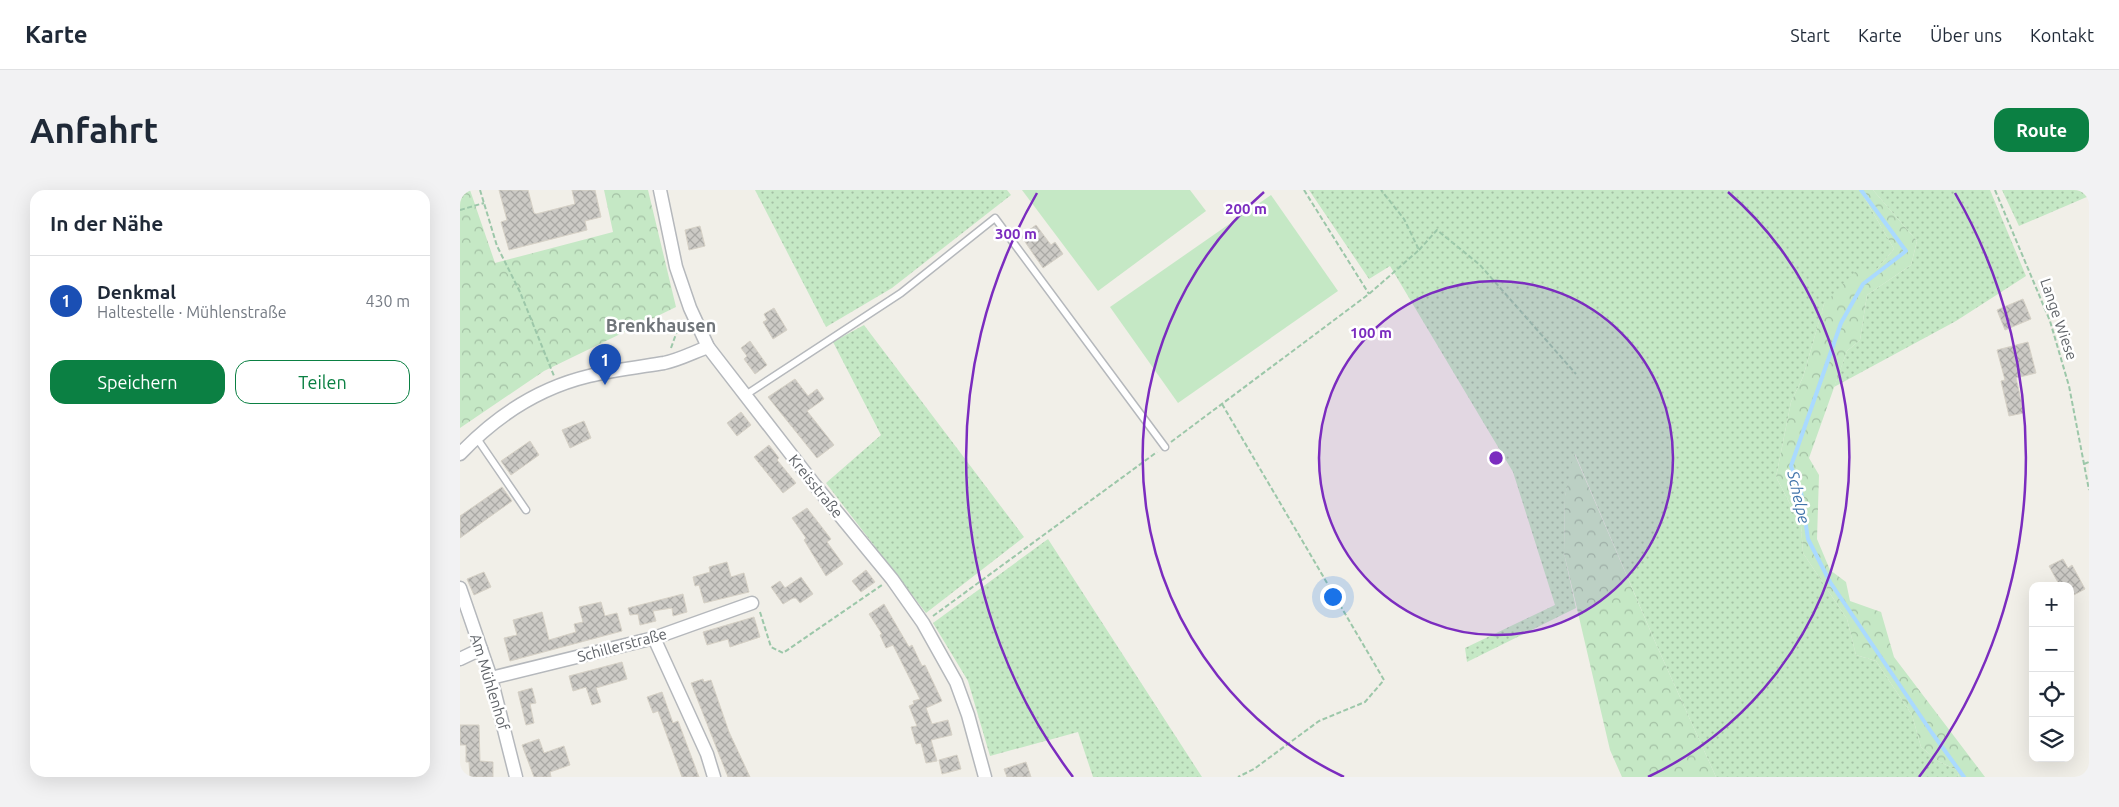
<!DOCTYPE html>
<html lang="de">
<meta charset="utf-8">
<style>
body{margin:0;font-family:Ubuntu,sans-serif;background:#f2f2f3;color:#1f2937}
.controls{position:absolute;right:15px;bottom:15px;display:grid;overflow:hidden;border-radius:10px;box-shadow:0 5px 20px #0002}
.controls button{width:45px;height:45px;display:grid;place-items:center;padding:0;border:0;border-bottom:1px solid #e0e1e3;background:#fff;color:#1f2937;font:25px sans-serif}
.you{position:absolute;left:872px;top:406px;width:18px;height:18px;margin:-12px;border:4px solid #fff;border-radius:50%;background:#1a73e8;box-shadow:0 0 0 8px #1a73e833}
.badge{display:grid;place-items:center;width:32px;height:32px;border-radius:50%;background:#0b8043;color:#fff;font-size:16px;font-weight:700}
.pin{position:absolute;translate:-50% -41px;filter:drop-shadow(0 1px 2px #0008)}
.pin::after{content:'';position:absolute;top:26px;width:18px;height:15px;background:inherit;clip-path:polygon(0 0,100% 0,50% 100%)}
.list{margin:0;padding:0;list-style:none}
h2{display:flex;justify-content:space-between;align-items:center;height:65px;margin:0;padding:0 20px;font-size:21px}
h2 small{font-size:16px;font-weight:400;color:#747a83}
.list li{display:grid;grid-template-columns:32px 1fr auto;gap:15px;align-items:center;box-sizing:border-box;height:90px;padding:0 20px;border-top:1px solid #e0e1e3}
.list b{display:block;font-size:19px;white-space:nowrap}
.list p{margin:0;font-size:16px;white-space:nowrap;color:#747a83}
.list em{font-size:16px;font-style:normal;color:#747a83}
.actions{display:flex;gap:10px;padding:15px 20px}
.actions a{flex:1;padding:11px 0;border:1px solid #0b8043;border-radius:15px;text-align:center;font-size:18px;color:#0b8043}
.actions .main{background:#0b8043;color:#fff}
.icon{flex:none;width:28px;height:28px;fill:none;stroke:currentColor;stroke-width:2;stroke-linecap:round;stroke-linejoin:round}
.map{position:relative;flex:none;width:1629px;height:587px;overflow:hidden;border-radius:15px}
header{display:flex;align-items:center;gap:30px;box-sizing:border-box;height:70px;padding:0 25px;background:#fff;border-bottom:1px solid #e0e1e3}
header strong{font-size:24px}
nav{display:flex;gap:28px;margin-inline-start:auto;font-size:18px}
.intro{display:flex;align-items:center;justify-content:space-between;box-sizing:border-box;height:120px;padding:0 30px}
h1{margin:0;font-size:35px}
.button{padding:12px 22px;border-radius:15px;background:#0b8043;color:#fff;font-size:18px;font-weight:700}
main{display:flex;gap:30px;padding:0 30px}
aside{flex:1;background:#fff;border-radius:15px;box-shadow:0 5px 20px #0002}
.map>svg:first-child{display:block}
.grass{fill:url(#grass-dots)}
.forest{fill:url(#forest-crowns)}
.pitch{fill:#c5e8c5}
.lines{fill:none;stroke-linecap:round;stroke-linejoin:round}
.stream{stroke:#aadaff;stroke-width:4}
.building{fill:url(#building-cross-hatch);stroke:#d6d1c6}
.lane-casing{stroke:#b5b8bc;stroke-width:9}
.street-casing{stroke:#b5b8bc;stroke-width:15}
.path{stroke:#9cc7a9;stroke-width:2;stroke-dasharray:5 2.5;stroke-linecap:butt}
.lane{stroke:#fff;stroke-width:6}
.street{stroke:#fff;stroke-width:12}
.ring{fill:none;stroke:#7b2cbf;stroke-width:2.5}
.labels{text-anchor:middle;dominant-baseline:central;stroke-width:5;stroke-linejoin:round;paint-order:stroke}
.street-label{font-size:15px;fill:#5f6368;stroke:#fff}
.water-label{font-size:16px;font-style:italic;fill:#4174aa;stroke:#fff}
.quarter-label{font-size:18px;font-weight:bold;fill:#70757a;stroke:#fff}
.centre{fill:#7b2cbf;stroke:#fff;stroke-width:2.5}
.ring-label{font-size:15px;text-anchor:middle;font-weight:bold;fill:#7b2cbf;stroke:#fff;stroke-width:5;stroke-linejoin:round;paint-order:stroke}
</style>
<header>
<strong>Karte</strong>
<nav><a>Start</a><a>Karte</a><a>Über uns</a><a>Kontakt</a></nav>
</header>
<div class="intro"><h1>Anfahrt</h1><a class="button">Route</a></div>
<main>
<aside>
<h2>In der Nähe<small></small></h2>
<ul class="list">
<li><span class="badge" style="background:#1a4fb4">1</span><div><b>Denkmal</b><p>Haltestelle · Mühlenstraße</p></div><em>430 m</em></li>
</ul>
<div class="actions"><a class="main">Speichern</a><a>Teilen</a></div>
</aside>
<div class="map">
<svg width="1629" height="587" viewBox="0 0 1629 587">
<defs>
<pattern id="grass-dots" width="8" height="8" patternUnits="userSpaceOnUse" patternTransform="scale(1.25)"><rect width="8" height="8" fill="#c5e8c5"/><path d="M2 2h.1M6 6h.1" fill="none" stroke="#a3c0a4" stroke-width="1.8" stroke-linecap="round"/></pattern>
<pattern id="forest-crowns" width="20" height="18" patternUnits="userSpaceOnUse" patternTransform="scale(1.25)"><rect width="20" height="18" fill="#c5e8c5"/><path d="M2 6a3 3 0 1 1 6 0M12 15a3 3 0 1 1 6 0" fill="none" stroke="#a3c0a4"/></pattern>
<pattern id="building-cross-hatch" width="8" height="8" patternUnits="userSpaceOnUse" patternTransform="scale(1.25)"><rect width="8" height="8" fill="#cccac5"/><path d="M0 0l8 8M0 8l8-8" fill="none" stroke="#a9a8a4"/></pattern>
</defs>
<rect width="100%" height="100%" fill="#f1efe8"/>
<g class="grass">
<path d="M295,0H547L551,5L432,98L366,137Z"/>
<path d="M849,0H1400L1434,59L1417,79L1364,114L1343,187L1331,212L1316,287L1341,335L1343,363L1387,429L1396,465L1416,471L1452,525L1461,557L1478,571L1497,580L1499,587H1256L1196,454L1115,264L1105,306L1104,363L1116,418L1007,472L1005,458L1095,415L1053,282L930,76L909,89Z"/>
<path d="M1413,0H1530L1566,86L1496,131L1374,197L1387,161L1400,150L1407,105L1451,75L1457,51Z"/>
<path d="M1542,0H1629V6L1559,36Z"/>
<path d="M404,135L564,347L466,423L366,293L421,245L373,152Z"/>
<path d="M588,349L742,587H633L618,542L530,566L508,491L473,433Z"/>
</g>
<g class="forest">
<path d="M0,0H10L35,73L153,42L144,0H188L216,117L84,181L0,238Z"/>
<path d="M1400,0H1413L1457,51L1451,75L1407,105L1400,150L1387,161L1349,268L1359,285L1357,349L1370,380L1386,392L1390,411L1421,422L1434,467L1525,587H1499L1497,580L1478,571L1461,557L1452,525L1416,471L1396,465L1387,429L1343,363L1341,335L1316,287L1331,212L1343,187L1364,114L1395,82L1417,79L1434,59Z"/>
<path d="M1114,263L1196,454L1256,587H1162L1150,560L1104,363L1105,306Z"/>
</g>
<g class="pitch">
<path d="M562,0H730L746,21L638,101Z"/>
<path d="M811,5L878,101L718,213L650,117Z"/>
</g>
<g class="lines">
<path class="stream" d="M1401,0L1446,61L1403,94L1381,133L1331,276L1341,302L1348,349L1370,392L1472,543L1504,587"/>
</g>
<g class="building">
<path d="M39,0H68L74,23L76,24L115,14L112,0H135L141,27L125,31L127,40L49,60L41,32L47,30Z"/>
<path d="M576,35L591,55L595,52L603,64L583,78L561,46Z"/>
<path d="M240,36L245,56L229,60L225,40Z"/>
<path d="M1563,109L1571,129L1545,140L1537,120Z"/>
<path d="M314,118L327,140L313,149L303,132L307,130L304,124Z"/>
<path d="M290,151L307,175L295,184L284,169L287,166L281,158Z"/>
<path d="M1568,152L1576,183L1556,188L1564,223L1549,226L1541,191L1545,190L1537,160Z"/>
<path d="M335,189L348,206L357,199L364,209L347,221L374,255L357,268L308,207Z"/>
<path d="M281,222L291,235L277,246L267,233Z"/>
<path d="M124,231L131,248L110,258L102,240Z"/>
<path d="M70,251L79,265L51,285L41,271Z"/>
<path d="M309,255L319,268L317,270L336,293L323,303L294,267Z"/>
<path d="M42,297L52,311L0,348V326Z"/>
<path d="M347,318L371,349L367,352L383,374L366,386L344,350L346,348L332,328Z"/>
<path d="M1603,369L1608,378L1612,375L1625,399L1610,407V396H1600L1589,376Z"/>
<path d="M267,372L271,387L284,383L289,402L244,413L239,395L235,396L233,387L250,382L249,377Z"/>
<path d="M406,380L415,392L401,402L392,391Z"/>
<path d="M24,382L31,397L14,405L7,389Z"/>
<path d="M341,387L353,404L340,413L336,408H333L323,414L311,397L320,391L325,398Z"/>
<path d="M223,404L227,422L213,426L212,418L193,421L196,431L180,435L178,424L170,425L168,418Z"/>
<path d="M141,412L145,426L157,423L162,441L50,471L44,448L57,445L53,430L82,422L89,450L116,442L114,434L123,432L119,417Z"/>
<path d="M424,414L449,457L452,455L462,476L465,475L482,511L466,518L472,534L488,530L492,545L471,550L477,571L466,573L461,553L456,554L451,537L457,536L449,516L454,514L453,511L460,509L433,455L426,458L420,445L422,444L409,424Z"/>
<path d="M294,427L300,447L270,457L268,449L247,455L243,442Z"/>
<path d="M162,472L167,489L136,498L141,512L132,515L126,497L113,501L109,486Z"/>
<path d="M243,489L244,492L251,490L269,542L290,587H268L231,493Z"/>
<path d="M72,498L76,513L70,514L74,533L66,535L58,502Z"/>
<path d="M202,502L213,533L218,531L239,587H222L198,521L193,523L187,507Z"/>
<path d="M0,535H19L20,571L33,572V587H10L9,572H6V555H0Z"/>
<path d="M79,549L84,563L104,556L110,575L90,582L91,587H74L62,555Z"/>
<path d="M497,565L501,579L482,584L479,570Z"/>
<path d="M566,572L571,587H547L544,579Z"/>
</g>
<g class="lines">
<g class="lane-casing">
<g id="lane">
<path d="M284,206L441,103L535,28L705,257"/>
<path d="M16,247L66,320"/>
</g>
</g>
<g class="street-casing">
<g id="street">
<path d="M200,0L216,77L230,118L248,157L354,294L432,389L463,433L496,492L508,525L525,587"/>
<path d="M0,264C35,227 79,198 129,186C154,180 179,177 204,173C219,170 234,162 248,157"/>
<path d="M0,398L31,488L56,587"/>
<path d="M194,448L247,564L254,587"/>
<path d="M0,469L21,459"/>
<path d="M31,488L194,448L292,413"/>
</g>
</g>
<g class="path">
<path d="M20,0L37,56L60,102L94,186"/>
<path d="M844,0L909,104"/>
<path d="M1535,0L1590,131L1609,196L1629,300"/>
<path d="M0,20L24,13"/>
<path d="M959,60L977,40L1020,75L1116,184"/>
<path d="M211,158L221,130"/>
<path d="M762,214L924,490L905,512L859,531L794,579L778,587"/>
<path d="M711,252L909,104L959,60L944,29L921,0"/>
<path d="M1624,274L1629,272"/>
<path d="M300,422L311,457L323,463L422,395"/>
<path d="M473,426L697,262"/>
</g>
<use href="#lane" class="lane"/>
<use href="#street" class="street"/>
</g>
<circle cx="1036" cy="268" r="177" fill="#7b2cbf" fill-opacity=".12"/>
<g class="ring">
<circle cx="1036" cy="268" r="177"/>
<path d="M884 587A353 353 0 0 1 804 2M1268 2A353 353 0 0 1 1188 587"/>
<path d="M613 587A530 530 0 0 1 577 3M1495 3A530 530 0 0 1 1459 587"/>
</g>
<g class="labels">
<g class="street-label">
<text transform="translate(1599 129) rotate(71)">Lange Wiese</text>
<text transform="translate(356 296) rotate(51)">Kreisstraße</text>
<text transform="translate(162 455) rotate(-15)">Schillerstraße</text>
<text transform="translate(30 492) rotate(73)">Am Mühlenhof</text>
</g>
<g class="water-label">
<text transform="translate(1339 307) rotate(77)">Schelpe</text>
</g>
<g class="quarter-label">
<text x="201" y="135">Brenkhausen</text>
</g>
</g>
<circle cx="1036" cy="268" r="8" class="centre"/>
<g class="ring-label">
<text x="786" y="24">200 m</text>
<text x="556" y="49">300 m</text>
<text x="911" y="148">100 m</text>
</g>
</svg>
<div class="controls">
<button>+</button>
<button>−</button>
<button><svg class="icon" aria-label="locate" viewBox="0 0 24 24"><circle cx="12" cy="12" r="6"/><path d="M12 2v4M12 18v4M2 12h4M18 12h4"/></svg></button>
<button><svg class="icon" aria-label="layers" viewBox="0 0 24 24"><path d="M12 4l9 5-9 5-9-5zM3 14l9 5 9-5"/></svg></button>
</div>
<div class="you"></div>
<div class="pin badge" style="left:145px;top:195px;background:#1a4fb4">1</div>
</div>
</main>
